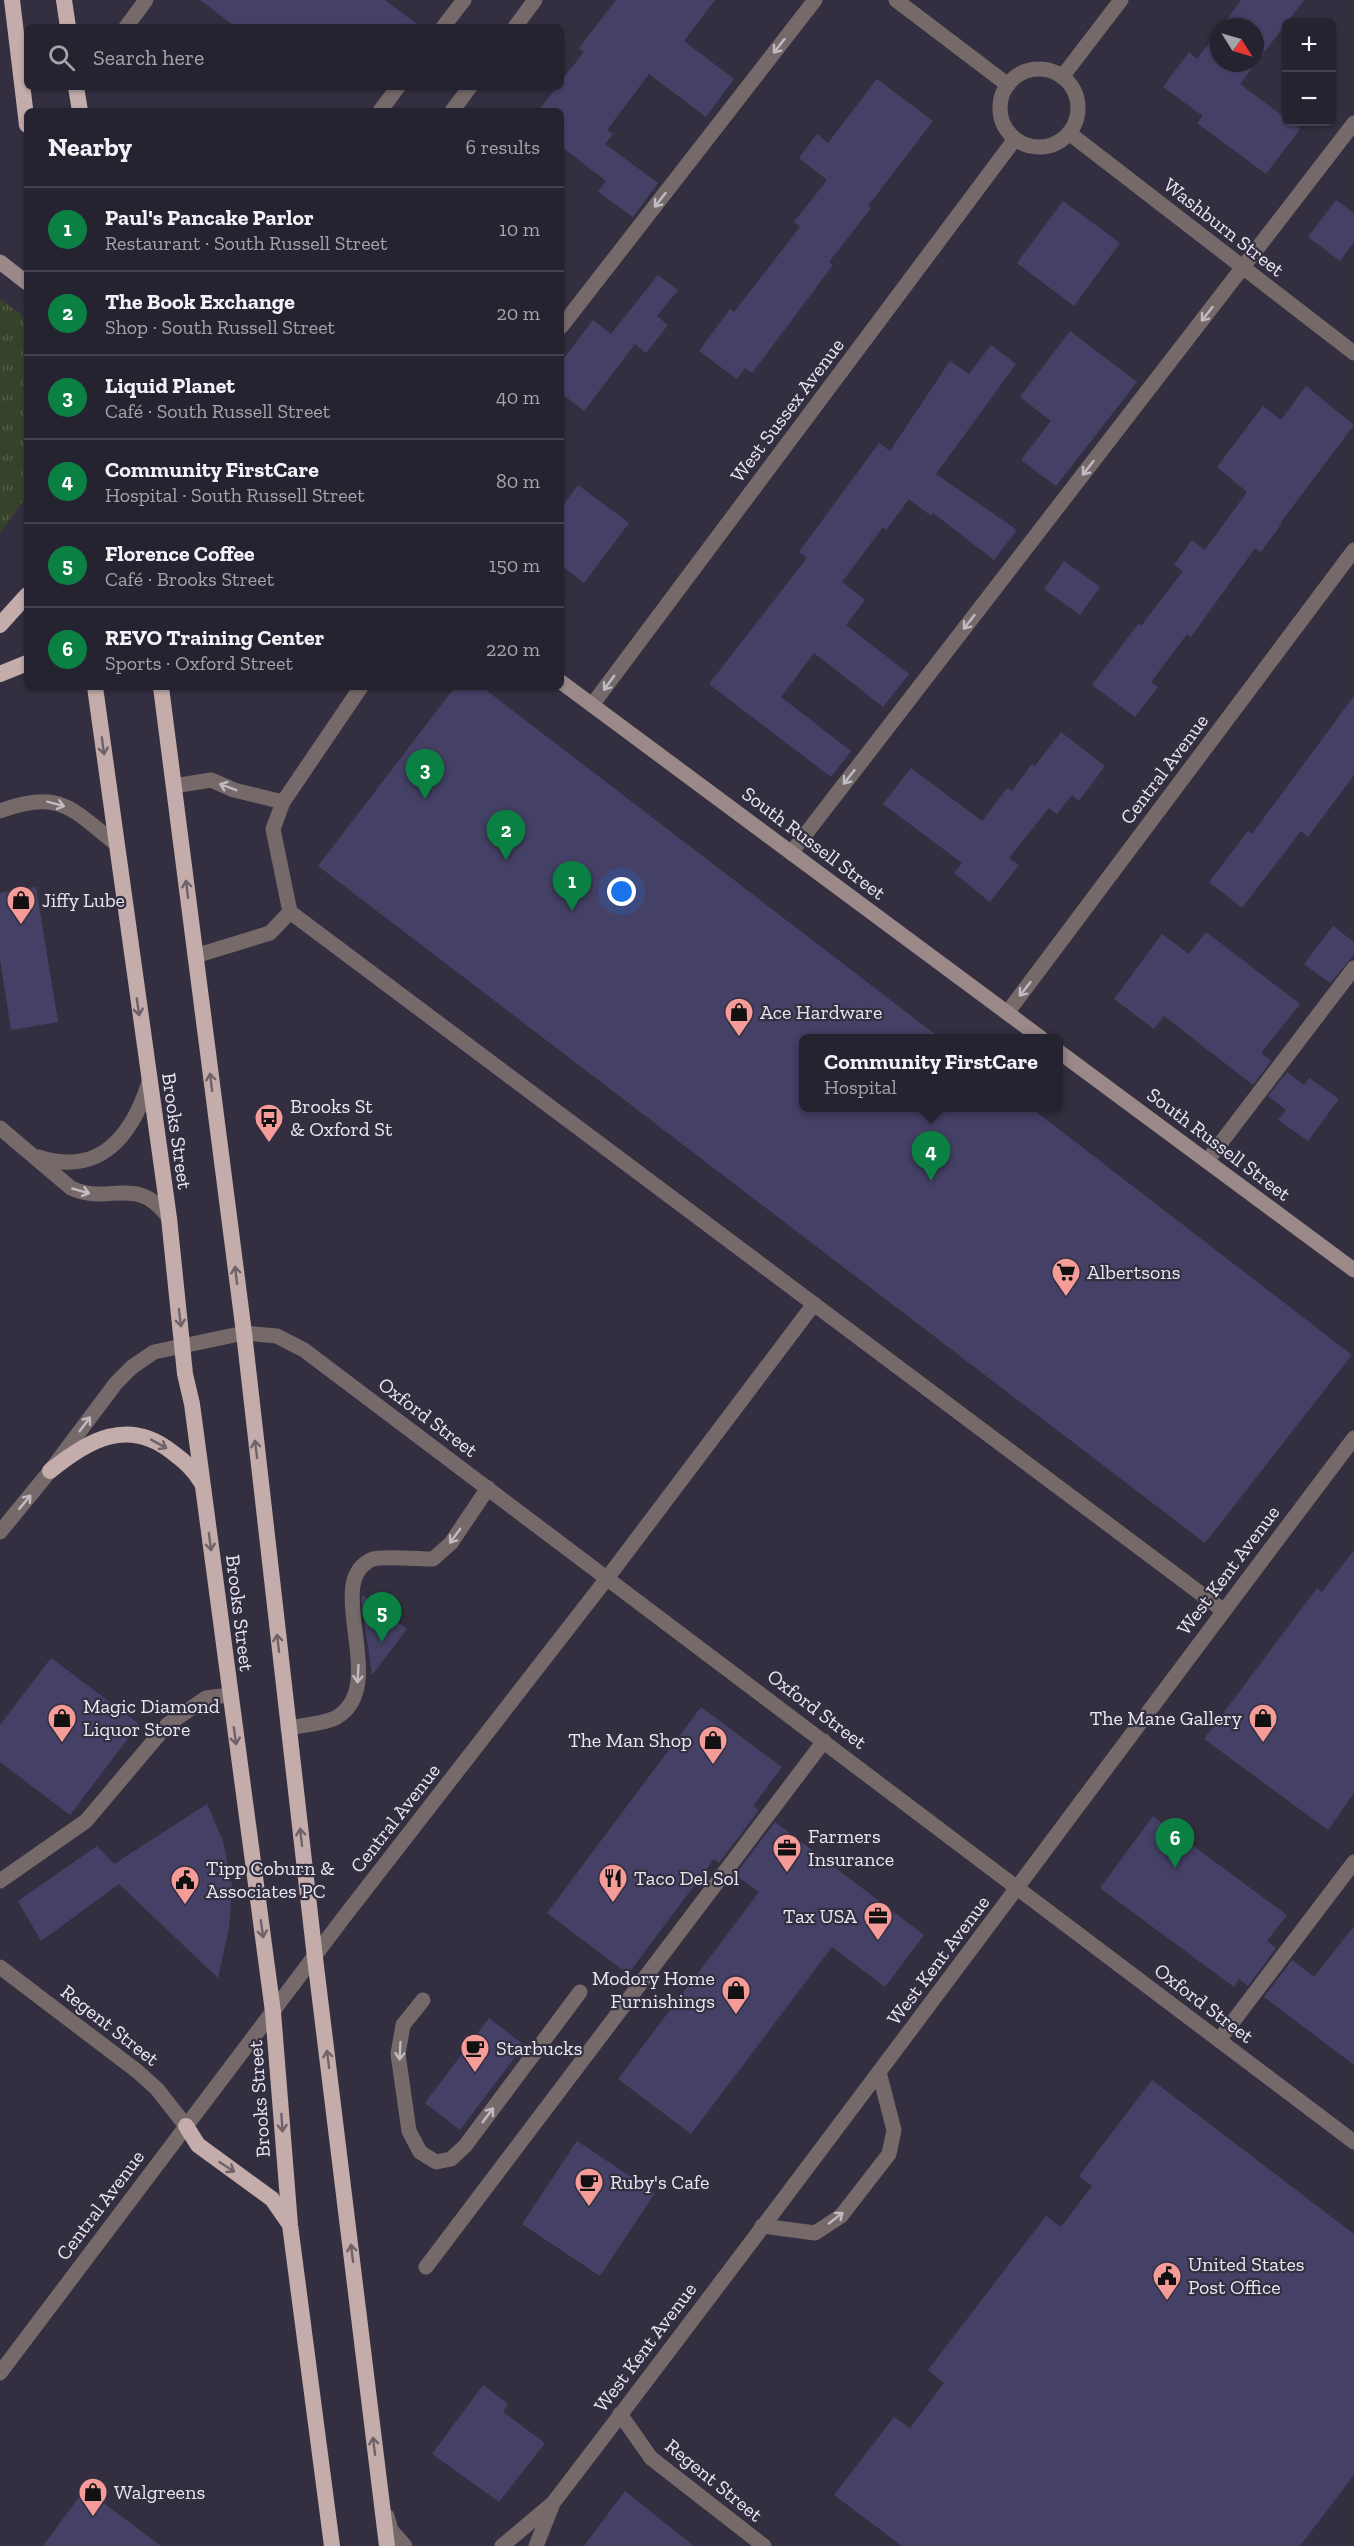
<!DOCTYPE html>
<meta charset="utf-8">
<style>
body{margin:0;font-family:"Zilla Slab",serif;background:#322f3c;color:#f1f3f6}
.controls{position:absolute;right:18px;top:18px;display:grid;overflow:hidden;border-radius:9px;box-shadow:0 2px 4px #0004}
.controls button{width:54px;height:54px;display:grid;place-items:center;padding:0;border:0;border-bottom:2px solid #42404c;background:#262330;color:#f1f3f6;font:30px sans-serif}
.compass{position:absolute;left:1210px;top:18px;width:54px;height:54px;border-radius:50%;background:#262330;box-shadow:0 2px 4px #0004;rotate:127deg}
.you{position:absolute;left:622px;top:892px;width:21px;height:21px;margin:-15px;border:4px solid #fff;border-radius:50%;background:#1a73e8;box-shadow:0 0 0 9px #1a73e833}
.badge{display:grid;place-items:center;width:39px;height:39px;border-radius:50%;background:#0b8043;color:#fff;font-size:20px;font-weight:700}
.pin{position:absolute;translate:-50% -50px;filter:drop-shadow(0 2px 3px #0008)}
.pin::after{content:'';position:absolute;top:32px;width:21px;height:18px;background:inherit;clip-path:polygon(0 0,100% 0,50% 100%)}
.popup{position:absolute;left:799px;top:1034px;width:264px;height:78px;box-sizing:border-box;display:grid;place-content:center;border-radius:9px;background:#262330;filter:drop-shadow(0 2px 4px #0005);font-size:20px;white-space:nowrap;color:#a4a4ab}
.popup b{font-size:22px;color:#f1f3f6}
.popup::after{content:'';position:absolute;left:50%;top:100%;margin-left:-12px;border:12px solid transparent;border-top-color:#262330}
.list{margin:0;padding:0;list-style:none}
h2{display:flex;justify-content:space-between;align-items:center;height:78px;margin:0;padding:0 24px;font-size:26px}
h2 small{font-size:20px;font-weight:400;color:#a4a4ab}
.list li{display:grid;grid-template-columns:39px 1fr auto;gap:18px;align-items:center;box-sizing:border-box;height:84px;padding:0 24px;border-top:2px solid #42404c}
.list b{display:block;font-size:22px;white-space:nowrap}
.list p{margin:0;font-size:20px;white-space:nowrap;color:#a4a4ab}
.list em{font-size:20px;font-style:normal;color:#a4a4ab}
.icon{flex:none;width:33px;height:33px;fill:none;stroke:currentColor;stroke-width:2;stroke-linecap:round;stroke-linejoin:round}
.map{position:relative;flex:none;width:1354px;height:2546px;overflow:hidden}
.search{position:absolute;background:#262330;box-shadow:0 2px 4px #0004;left:24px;top:24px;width:540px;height:66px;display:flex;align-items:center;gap:15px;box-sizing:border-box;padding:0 21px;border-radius:9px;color:#a4a4ab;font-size:22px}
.panel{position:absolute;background:#262330;box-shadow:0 2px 4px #0004;left:24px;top:108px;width:540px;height:582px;border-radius:9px}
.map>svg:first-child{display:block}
.park{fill:url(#park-tufts)}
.building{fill:#454166}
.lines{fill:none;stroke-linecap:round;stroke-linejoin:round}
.service{stroke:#756a69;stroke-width:15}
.minor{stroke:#756a69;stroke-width:15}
.tertiary{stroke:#756a69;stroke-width:15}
.secondary{stroke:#9a8988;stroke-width:15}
.trunk{stroke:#c3acaa;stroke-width:16}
.oneway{stroke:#c0bbc2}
.oneway2{stroke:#6d616a}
.labels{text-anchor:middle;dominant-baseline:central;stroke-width:4.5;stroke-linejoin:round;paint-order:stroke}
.street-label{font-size:20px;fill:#e9e7f2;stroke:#332f40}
.poi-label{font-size:20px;fill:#e9e7f2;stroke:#332f40;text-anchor:start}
</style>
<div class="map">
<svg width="1354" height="2546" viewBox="0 0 1354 2546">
<defs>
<pattern id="park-tufts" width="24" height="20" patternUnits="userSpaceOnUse" patternTransform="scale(1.5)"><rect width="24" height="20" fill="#36432a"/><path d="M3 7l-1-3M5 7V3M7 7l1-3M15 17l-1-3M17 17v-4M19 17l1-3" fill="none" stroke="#535e49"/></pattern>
</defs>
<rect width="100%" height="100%" fill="#332f40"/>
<path class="park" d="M0,299L23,316L27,325V496L0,533Z"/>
<g class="building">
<path d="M200,0H385L421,27H236Z"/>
<path d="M616,0H715L684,41L734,79L706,117L649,74L607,130L613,134L605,144L658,183L633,217L598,192L606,181L561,146V111H538L557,87H561V81L584,52L579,48Z"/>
<path d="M1241,0H1304L1240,84L1300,129L1266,174L1197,123L1203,116L1163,87L1189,52L1197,59L1219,30V63H1255V27H1221Z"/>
<path d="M877,79L933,121L868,206L871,208L829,262L833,265L752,373L745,368L737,379L699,351L730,309L734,312L800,227L794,222L827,180L799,158L817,134L828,143Z"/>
<path d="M1336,200L1354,213V242L1340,261L1308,237Z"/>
<path d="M1063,201L1120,243L1074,306L1017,263Z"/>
<path d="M658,275L678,290L657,316L668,325L646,353L635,344L584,411L561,393V362L593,320L611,334Z"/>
<path d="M1070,331L1137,382L1056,486L1021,460L1051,421L1020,397Z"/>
<path d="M991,345L1016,364L936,474L1017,530L994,560L933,513L931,516L909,499L886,530L883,527L842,582L865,600L846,625L909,674L883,707L814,653L781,697L851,751L831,777L709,684L807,558L799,552L879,443L890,451L950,361L969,374Z"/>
<path d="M1306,386L1354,425L1281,522L1282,523L1261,552L1255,548L1191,637L1187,634L1151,682L1158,687L1135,717L1092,685L1138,624L1141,626L1183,571L1174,565L1192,540L1205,550L1247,492L1217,467L1263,406L1281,420Z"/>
<path d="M578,485L629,523L584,583L561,565V508Z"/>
<path d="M1064,561L1100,587L1080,615L1044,589Z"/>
<path d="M455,687H482L940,1038H804V1107H1030L1352,1355L1205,1543L318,866Z"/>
<path d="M1354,696V775L1308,837L1301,831L1242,908L1209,882L1248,831L1252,834Z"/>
<path d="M1061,732L1105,766L1079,801L1072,795L1057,814L1049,808L1009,858L1019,865L990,902L954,873L962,863L883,804L911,768L982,821L1007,788L1012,791L1032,764L1035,766Z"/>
<path d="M36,887L58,1022L11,1030L0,959V893Z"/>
<path d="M1333,926L1354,942V955L1330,983L1304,964Z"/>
<path d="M1206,932L1300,1004L1261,1053L1271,1061L1253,1085L1164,1016L1154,1029L1114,999L1162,934L1189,954Z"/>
<path d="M1287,1072L1304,1085L1309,1078L1339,1099L1308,1141L1278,1120L1286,1110L1268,1096Z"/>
<path d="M1354,1550V1793L1328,1830L1204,1739L1317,1588L1322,1592Z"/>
<path d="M362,1595L407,1629L372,1675L362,1605Z"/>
<path d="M51,1658L139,1724L70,1815L0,1762V1725Z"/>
<path d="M701,1707L782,1767L753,1806L759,1810L719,1863L714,1859L628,1974L547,1913Z"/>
<path d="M207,1804L223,1841L232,1886L229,1928L218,1978L119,1884L41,1941L18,1901L97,1846L114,1864Z"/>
<path d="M1153,1816L1287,1915L1267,1941L1276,1948L1248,1986L1239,1979L1234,1987L1100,1888Z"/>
<path d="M775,1822L924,1935L885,1987L832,1947L691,2134L618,2079L759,1892L735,1875Z"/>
<path d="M1354,1926V2065L1264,1997L1292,1960L1314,1977Z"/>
<path d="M489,2018L524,2045L460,2130L425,2103Z"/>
<path d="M1152,2080L1354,2234V2475L1300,2546H902L834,2495L894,2417L910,2428L944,2383L928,2370L1046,2216L1061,2227L1092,2186L1079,2176Z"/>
<path d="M577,2141L655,2193L600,2276L522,2224Z"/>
<path d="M483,2385L508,2404L503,2412L545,2443L499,2502L432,2454Z"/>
<path d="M85,2489L161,2546H43Z"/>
<path d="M625,2491L694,2546H584Z"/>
</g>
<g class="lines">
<g class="service">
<path d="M126,27L146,0"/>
<path d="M561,327L815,0"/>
<path d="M361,687L283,802L273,829L290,912L1224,1611"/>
<path d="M174,786L211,780L234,790L283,802"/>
<path d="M0,811C59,789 71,808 115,843"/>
<path d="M791,853L1354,123"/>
<path d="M195,956L270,933L290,912"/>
<path d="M1207,1161L1354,968"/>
<path d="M608,1577L814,1304"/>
<path d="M288,1728C302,1725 325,1724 337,1717C391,1684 320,1580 373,1559C381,1556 421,1559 433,1559L451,1543L488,1488"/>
<path d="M0,1881L86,1821L167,1725L206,1698L229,1695"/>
<path d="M423,2000L403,2025L398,2054L409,2131L420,2152L436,2162L451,2159L465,2146L580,1992"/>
<path d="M1219,2040L1354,1862"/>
<path d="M762,2226L815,2233L841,2216L889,2154L894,2130L879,2072"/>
<path d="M426,2267L824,1741"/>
</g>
<g class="minor">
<path d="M896,0L1008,85"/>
<path d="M443,27L464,0"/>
<circle cx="1039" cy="108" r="39"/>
<path d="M1062,77L1121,0"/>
<path d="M380,111L398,87"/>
<path d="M1069,133L1354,353"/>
<path d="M592,705L1015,139"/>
<path d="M1007,1013L1354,550"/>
<path d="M0,1128L71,1188C109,1206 137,1173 169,1218"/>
<path d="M38,1157C100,1177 132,1136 149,1082"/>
<path d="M244,1333L277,1336L304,1350L1354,2142"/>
<path d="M0,1967L137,2071L157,2089L186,2126"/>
<path d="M0,2373L344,1917L608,1577"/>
<path d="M620,2414L651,2458L764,2546"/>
<path d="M387,2516L391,2530L405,2546"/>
<path d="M502,2546L553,2503C823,2151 1086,1793 1354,1438"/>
<path d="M536,2546L552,2506"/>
</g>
<g class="tertiary">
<path d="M515,27L535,0"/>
<path d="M452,111L470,87"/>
<path d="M0,1532L50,1471L116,1383L132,1367L154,1352L244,1333"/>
</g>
<g class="secondary">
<path d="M0,262L27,283"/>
<path d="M561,682L1041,1038"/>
<path d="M1058,1051L1354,1270"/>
</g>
<g class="trunk">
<path d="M12,0L27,125"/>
<path d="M64,0L68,27"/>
<path d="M76,87L80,111"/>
<path d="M0,625L27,595"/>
<path d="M0,674L27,663"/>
<path d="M95,687L169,1218L185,1374L192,1404L273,2012L290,2225L332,2546"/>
<path d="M161,687L244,1333L315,1958L387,2546"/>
<path d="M50,1471C88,1440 128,1417 172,1452C183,1460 194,1469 201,1482"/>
<path d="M186,2126L198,2145L272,2199L288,2222"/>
</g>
</g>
<defs><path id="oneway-shaft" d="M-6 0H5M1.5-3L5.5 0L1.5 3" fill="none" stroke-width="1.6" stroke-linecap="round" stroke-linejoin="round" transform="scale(1.5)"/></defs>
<g class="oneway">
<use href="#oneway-shaft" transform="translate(779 46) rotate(128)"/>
<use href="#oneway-shaft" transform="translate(660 200) rotate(128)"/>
<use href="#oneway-shaft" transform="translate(1207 314) rotate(128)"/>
<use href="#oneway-shaft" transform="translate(1088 468) rotate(128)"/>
<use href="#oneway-shaft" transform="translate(969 622) rotate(128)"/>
<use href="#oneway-shaft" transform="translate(609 683) rotate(126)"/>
<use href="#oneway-shaft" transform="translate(849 777) rotate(128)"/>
<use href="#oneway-shaft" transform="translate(228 787) rotate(-159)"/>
<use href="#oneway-shaft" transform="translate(56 804) rotate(15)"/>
<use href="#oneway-shaft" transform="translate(1025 989) rotate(128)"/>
<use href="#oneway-shaft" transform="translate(81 1191) rotate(16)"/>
<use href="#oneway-shaft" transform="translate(85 1424) rotate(-53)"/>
<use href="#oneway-shaft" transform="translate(25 1502) rotate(-50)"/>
<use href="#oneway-shaft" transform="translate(455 1536) rotate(126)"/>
<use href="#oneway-shaft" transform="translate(358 1674) rotate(93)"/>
<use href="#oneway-shaft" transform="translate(400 2051) rotate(93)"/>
<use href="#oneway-shaft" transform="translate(488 2115) rotate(-53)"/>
<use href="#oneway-shaft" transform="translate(836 2218) rotate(-38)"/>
</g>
<g class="oneway2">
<use href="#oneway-shaft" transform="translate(103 746) rotate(82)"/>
<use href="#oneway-shaft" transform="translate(187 889) rotate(-97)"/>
<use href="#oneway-shaft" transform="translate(138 1007) rotate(82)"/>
<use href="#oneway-shaft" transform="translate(211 1082) rotate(-97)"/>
<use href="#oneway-shaft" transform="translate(236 1275) rotate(-97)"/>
<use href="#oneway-shaft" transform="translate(180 1318) rotate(83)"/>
<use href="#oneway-shaft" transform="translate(159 1444) rotate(29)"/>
<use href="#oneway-shaft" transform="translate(256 1449) rotate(-97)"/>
<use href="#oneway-shaft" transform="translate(210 1542) rotate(83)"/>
<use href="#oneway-shaft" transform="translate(278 1643) rotate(-97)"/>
<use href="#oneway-shaft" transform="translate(235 1736) rotate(82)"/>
<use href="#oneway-shaft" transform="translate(301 1837) rotate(-97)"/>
<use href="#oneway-shaft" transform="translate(262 1929) rotate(82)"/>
<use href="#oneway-shaft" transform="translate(328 2059) rotate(-97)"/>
<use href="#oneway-shaft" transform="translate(282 2123) rotate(86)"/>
<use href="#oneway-shaft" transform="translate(227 2167) rotate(33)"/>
<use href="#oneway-shaft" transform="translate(352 2253) rotate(-97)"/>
<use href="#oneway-shaft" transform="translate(374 2446) rotate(-97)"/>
</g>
<defs>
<g id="shop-pin" transform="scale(1.5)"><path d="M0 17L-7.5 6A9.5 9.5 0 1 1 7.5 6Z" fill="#f59b98" stroke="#332f40"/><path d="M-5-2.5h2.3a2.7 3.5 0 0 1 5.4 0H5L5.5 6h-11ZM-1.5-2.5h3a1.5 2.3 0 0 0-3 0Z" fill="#111"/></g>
<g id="bus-pin" transform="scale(1.5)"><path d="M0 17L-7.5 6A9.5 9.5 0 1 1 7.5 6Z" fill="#f59b98" stroke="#332f40"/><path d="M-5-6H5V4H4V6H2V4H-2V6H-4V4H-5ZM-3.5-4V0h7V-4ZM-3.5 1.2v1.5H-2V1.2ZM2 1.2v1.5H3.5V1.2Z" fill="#111"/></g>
<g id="supermarket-pin" transform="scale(1.5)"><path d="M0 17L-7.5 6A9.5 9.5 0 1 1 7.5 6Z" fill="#f59b98" stroke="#332f40"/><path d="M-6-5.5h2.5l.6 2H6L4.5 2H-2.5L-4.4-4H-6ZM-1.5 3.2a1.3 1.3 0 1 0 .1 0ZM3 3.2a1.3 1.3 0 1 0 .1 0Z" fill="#111"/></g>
<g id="office-pin" transform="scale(1.5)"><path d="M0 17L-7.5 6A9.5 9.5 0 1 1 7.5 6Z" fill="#f59b98" stroke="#332f40"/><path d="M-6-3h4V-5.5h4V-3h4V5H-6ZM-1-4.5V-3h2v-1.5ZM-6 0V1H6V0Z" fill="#111"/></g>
<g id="restaurant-pin" transform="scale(1.5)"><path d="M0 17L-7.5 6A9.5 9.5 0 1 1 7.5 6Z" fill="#f59b98" stroke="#332f40"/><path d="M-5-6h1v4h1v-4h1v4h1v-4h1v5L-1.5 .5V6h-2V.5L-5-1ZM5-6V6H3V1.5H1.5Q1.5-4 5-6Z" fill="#111"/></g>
<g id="civic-pin" transform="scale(1.5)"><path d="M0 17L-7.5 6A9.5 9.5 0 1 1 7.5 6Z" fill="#f59b98" stroke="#332f40"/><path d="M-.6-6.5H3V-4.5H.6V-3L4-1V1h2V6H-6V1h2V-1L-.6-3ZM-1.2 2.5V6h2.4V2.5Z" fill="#111"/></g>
<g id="cafe-pin" transform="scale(1.5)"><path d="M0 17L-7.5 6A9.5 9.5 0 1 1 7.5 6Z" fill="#f59b98" stroke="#332f40"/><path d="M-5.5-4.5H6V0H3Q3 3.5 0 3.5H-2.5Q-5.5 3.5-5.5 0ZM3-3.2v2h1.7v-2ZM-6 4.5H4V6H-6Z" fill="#111"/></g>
</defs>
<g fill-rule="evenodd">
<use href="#shop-pin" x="21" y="900"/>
<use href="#shop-pin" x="739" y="1012"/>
<use href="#bus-pin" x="269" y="1118"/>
<use href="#supermarket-pin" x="1066" y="1272"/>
<use href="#shop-pin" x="62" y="1718"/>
<use href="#shop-pin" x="1263" y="1718"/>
<use href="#shop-pin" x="713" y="1740"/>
<use href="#office-pin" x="787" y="1848"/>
<use href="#restaurant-pin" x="613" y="1878"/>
<use href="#civic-pin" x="185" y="1880"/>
<use href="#office-pin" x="878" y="1916"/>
<use href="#shop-pin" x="736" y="1990"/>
<use href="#cafe-pin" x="475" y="2048"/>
<use href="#cafe-pin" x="589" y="2182"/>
<use href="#civic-pin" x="1167" y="2276"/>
<use href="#shop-pin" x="93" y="2492"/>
</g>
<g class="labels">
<g class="street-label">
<text transform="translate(1224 227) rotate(38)">Washburn Street</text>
<text transform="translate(787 410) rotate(-53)">West Sussex Avenue</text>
<text transform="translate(1164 769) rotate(-53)">Central Avenue</text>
<text transform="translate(814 843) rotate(37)">South Russell Street</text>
<text transform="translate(177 1131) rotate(82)">Brooks Street</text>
<text transform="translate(1219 1144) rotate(37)">South Russell Street</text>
<text transform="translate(428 1417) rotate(37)">Oxford Street</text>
<text transform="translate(1228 1570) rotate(-53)">West Kent Avenue</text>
<text transform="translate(240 1613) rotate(83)">Brooks Street</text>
<text transform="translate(817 1709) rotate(37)">Oxford Street</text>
<text transform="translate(395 1818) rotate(-52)">Central Avenue</text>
<text transform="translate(938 1960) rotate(-53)">West Kent Avenue</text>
<text transform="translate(1204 2003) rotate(37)">Oxford Street</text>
<text transform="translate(110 2025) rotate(38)">Regent Street</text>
<text transform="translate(259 2099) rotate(-94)">Brooks Street</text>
<text transform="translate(100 2205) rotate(-53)">Central Avenue</text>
<text transform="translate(645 2347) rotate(-53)">West Kent Avenue</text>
<text transform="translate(714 2480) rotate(39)">Regent Street</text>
</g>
<g class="poi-label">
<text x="42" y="900">Jiffy Lube</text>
<text x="760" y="1012">Ace Hardware</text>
<text x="290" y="1106">Brooks St<tspan x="290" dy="23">&amp; Oxford St</tspan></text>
<text x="1087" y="1272">Albertsons</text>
<text x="83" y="1706">Magic Diamond<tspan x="83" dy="23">Liquor Store</tspan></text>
<text x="1242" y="1718" text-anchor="end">The Mane Gallery</text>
<text x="692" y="1740" text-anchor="end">The Man Shop</text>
<text x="808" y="1836">Farmers<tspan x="808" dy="23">Insurance</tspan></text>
<text x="206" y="1868">Tipp Coburn &amp;<tspan x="206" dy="23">Associates PC</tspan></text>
<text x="634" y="1878">Taco Del Sol</text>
<text x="857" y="1916" text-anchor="end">Tax USA</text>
<text x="715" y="1978" text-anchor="end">Modory Home<tspan x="715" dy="23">Furnishings</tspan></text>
<text x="496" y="2048">Starbucks</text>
<text x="610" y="2182">Ruby's Cafe</text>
<text x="1188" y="2264">United States<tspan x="1188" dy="23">Post Office</tspan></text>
<text x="114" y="2492">Walgreens</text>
</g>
</g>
</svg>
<div class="controls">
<button>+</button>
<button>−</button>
</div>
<svg class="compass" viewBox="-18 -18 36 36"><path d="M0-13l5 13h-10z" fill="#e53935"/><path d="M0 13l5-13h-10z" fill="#a4a4ab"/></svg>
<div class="you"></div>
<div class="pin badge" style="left:572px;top:911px">1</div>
<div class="pin badge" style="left:506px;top:860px">2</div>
<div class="pin badge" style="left:425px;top:799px">3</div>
<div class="pin badge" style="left:931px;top:1181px">4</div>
<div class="popup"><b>Community FirstCare</b>Hospital</div>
<div class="pin badge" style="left:382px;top:1642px">5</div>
<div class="pin badge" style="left:1175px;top:1868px">6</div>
<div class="search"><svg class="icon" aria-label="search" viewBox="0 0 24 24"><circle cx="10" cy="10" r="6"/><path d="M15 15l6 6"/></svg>Search here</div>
<section class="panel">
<h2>Nearby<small>6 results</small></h2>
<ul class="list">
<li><span class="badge">1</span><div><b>Paul's Pancake Parlor</b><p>Restaurant · South Russell Street</p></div><em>10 m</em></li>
<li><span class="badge">2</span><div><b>The Book Exchange</b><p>Shop · South Russell Street</p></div><em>20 m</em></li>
<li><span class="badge">3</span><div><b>Liquid Planet</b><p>Café · South Russell Street</p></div><em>40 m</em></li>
<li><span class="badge">4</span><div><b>Community FirstCare</b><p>Hospital · South Russell Street</p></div><em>80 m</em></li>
<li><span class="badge">5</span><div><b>Florence Coffee</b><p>Café · Brooks Street</p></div><em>150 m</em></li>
<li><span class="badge">6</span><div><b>REVO Training Center</b><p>Sports · Oxford Street</p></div><em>220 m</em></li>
</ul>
</section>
</div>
